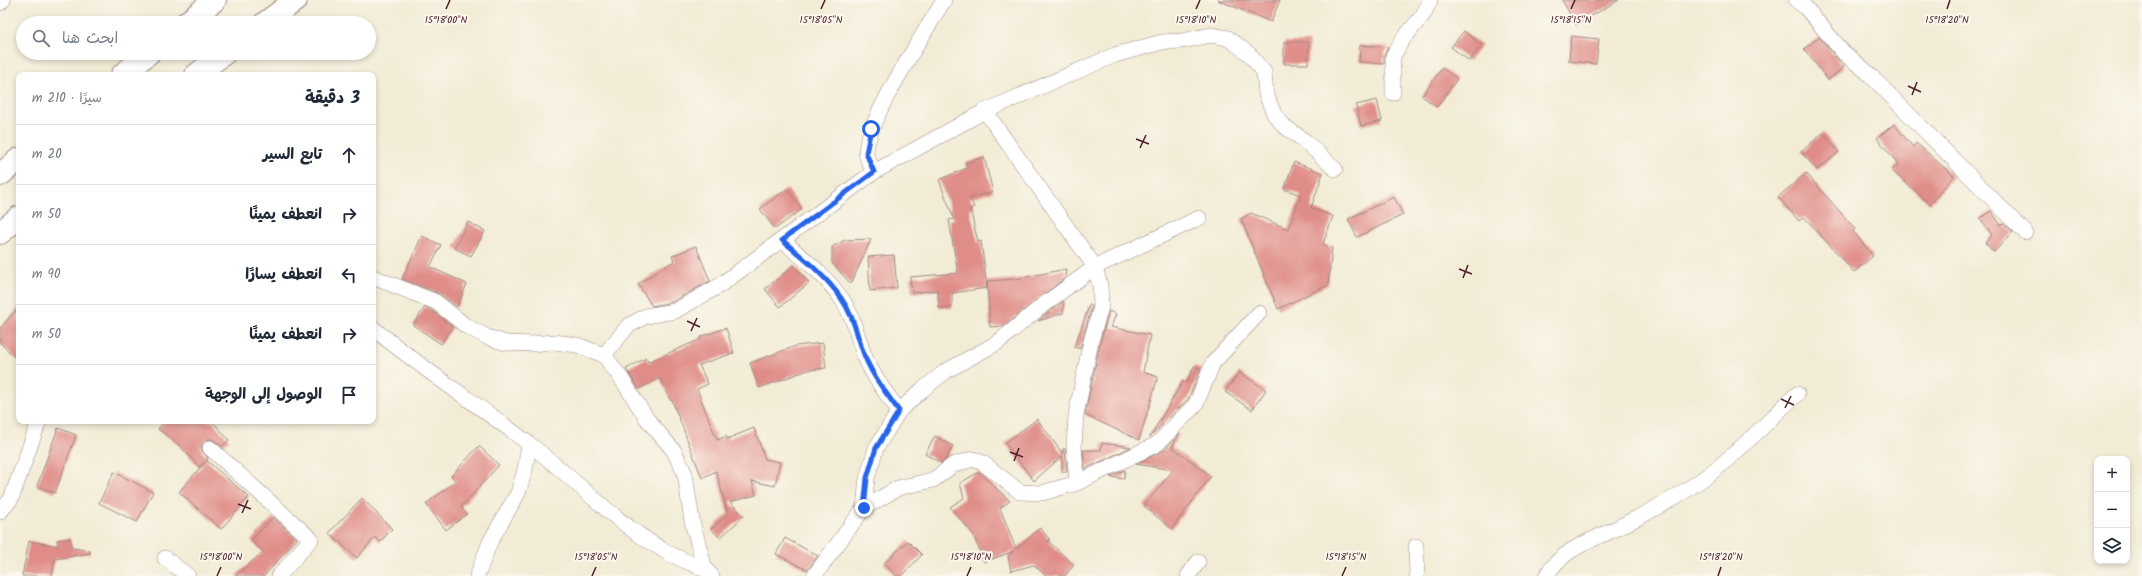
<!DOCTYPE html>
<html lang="ar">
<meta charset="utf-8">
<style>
body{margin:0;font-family:Kalam,"Playpen Sans Arabic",sans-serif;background:#f2f2f3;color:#1f2937;direction:rtl}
.controls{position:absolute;right:12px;bottom:12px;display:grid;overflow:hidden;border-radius:8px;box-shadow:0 2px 6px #0003}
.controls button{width:36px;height:36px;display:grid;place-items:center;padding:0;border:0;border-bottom:1px solid #e0e1e3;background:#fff;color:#1f2937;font:20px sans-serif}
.stop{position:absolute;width:12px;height:12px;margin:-9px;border:3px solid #2563eb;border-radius:50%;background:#fff}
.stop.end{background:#2563eb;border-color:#fff;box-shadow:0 1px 4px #0008}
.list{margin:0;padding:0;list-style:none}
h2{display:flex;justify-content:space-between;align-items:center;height:52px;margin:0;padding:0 16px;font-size:17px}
h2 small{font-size:13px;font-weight:400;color:#747a83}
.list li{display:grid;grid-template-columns:26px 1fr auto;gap:12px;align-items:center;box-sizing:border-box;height:60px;padding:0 16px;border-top:1px solid #e0e1e3}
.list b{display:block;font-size:15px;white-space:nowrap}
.list em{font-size:13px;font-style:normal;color:#747a83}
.icon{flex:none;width:22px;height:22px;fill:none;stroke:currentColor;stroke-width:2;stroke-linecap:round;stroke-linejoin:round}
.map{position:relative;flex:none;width:2142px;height:576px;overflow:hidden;direction:ltr}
.search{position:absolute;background:#fff;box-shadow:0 2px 6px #0003;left:16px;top:16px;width:360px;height:44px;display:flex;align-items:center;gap:10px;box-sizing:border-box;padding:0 14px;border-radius:22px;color:#747a83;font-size:15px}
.panel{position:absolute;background:#fff;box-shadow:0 2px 6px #0003;left:16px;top:72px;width:360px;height:352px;border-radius:8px;direction:rtl}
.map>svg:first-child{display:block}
.building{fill:#e08d89}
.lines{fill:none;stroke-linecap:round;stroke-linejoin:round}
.minor-casing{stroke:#9e8680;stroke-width:16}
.primary-casing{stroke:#9e8680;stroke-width:24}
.minor{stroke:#fff;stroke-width:15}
.primary{stroke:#fff;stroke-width:22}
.route{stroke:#2563eb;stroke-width:5}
.ticks{fill:none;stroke:#4a1f2b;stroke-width:1.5}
.ticks-label{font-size:10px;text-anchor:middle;fill:#4a1f2b;stroke:#fbf7ec;stroke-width:4;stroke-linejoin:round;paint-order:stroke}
</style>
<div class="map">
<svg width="2142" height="576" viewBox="0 0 2142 576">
<rect width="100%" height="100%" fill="#fbf7ec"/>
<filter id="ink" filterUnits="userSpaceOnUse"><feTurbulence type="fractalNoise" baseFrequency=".025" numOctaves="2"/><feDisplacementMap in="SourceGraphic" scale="8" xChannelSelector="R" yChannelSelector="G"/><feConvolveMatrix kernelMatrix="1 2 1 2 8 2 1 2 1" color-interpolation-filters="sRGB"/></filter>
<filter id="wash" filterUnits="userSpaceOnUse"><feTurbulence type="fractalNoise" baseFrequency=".012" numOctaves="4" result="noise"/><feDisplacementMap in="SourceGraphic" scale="16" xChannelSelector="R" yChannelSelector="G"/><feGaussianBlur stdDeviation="0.9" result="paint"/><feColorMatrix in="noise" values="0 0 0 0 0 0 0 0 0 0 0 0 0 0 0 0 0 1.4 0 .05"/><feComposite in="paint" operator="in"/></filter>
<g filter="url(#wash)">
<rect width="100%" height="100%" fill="#f2ecd6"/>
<g id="blocks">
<g class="building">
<path d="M1218,0H1280L1271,22Z"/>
<path d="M1562,0H1619L1576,25Z"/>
<path d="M1464,31L1482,45L1469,61L1451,47Z"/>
<path d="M1571,36L1599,39L1596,64L1569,61Z"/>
<path d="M1819,37L1844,67L1828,80L1804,49Z"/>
<path d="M1284,42H1309L1308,64H1284Z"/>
<path d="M1360,45L1388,47L1384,56V64L1359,62Z"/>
<path d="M1442,68L1457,79L1437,107L1422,96Z"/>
<path d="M1377,100L1382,121L1361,126L1356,105Z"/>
<path d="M1894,124L1913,147L1916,143L1954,176L1930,204L1892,171L1898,164L1877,138Z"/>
<path d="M1823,133L1839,152L1817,170L1801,152Z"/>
<path d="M984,157L993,192L970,198L974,207L970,209L978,242L981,241L987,288L952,293V308H939L938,290L912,293L910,277L958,273L949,220L954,219L939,180L967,168L965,163Z"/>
<path d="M1294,162L1323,173L1311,208L1333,216L1323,244L1332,248L1328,285L1278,309L1241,219L1251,213L1288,229L1301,195L1284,189Z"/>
<path d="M1806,173L1855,229L1853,231L1873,256L1854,272L1804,217L1799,221L1778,197Z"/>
<path d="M787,189L802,209L775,229L760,209Z"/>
<path d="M1394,197L1403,215L1357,237L1348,219Z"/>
<path d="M1991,211L2001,225L2003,223L2013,232L1994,252L1985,243L1992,235L1980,218Z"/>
<path d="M468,222L485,231L471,256L454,248Z"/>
<path d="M422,236L441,245L430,267L467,284L457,307L440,294L402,279Z"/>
<path d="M871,239L851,284L832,263V247L845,240Z"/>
<path d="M696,246L710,281L672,302L652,306L638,284L674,261L672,256Z"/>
<path d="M894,255L897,288L870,291L868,257Z"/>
<path d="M794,265L809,283L780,307L765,289Z"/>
<path d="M1066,269L1065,278L1004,326L990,327L987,281L1016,279Z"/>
<path d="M1064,301L1063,313L1038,321L1049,312Z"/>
<path d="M1090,304L1092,306L1080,349L1074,347Z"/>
<path d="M19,307V361L0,343V328Z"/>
<path d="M425,307L431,310L453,327L441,344L413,325Z"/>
<path d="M1109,311L1116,314L1111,327L1150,335L1143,372L1158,377L1139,440L1085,415L1100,343Z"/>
<path d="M726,328L734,353L699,365L708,384L697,389L717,440L726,436L727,439L754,428L765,459L780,462L775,486L752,481L756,495L730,502L744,516L720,538L711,529L728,514L716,471L702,478L672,400L671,401L660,378L639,389L626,369L646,358L648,362L701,339L700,337Z"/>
<path d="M823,343L826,368L808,370L759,388L750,363L796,346Z"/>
<path d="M1194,366L1201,369L1188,399L1150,437L1183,381L1186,383Z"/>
<path d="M1239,372L1266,390L1252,410L1225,392Z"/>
<path d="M1037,419L1063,454V449H1065L1067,472H1062V456L1034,481L1005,443Z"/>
<path d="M165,421H212L229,440L222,446L212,439H208L201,447L202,451L208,458L206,460L249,497L221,529L179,492L205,462L199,467L180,446L158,429Z"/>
<path d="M58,428L76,435L55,493L37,486Z"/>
<path d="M1180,433L1172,447L1211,476L1172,529L1144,506L1173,470L1136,464L1163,451Z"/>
<path d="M935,436L953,446L946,459L941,463L925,454Z"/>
<path d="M1102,443L1131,447L1085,469L1083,450H1101Z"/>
<path d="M479,446L499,465L461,507L467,514L446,530L426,504L456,481L451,476Z"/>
<path d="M1125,470L1124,479L1110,477Z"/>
<path d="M114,472L153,492L137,522L99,503Z"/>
<path d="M979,472L1010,501L1000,508L1016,549L1040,528L1050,540L1048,541L1074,565L1065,576H1046L1034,565L1011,571L1008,556L1014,551L984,562L973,534L950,507L964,498L960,483Z"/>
<path d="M362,498L392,529L380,542L375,537L357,558L329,533Z"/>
<path d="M273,517L297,539L264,576H235L263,552L251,541Z"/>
<path d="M70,538L72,548L90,550V553L55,559L52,576H22L29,541L58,546L57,540Z"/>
<path d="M785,538L818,556L807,570L776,554Z"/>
<path d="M908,541L922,555L901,576H896L884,563Z"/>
</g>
</g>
</g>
<g filter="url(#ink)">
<use href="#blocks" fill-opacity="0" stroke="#9e8680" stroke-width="1"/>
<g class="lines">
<g class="minor-casing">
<g id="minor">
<path d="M1796,0L1805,7L1844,53L1867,72L2025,232"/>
<path d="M0,3L3,0"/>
<path d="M1393,93V56L1403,39L1423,15L1430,0"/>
<path d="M985,111L1095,267L1100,285L1101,307L1091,341L1076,415L1074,446L1077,483"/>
<path d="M874,172C872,167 866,158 866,153C866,121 926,31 944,0"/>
<path d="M782,240C803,258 825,275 841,298C854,316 857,337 865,357C873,377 887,394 899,411"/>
<path d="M373,277L436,302L466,326L487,337L506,343L532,344L554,342L577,345L604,355L623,381L647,419L674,451L685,474L692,521L705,569L712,576"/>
<path d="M373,328C422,369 477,404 528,443C574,478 613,521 663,550C676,558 691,563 705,569"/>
<path d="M604,355L628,326L646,316L675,311L719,286L874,172L985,111L1115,55L1162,42L1182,41L1211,35L1228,38L1249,54L1264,72L1266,94L1274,114L1284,126L1305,141L1335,169"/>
<path d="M210,448L311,539L279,576"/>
<path d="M864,508L867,478L876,448L899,411L922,390L946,371L997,343L1043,305L1095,267L1199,218"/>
<path d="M0,512L11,499L39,421"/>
<path d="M1416,546L1417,576"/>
<path d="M165,558L188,576"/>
<path d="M477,576L490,542L518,493L525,470L529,444"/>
<path d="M814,576L864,508L898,488L933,480L953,465L973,459L983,463L1020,492L1042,493L1077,483L1157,444L1196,404L1213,363L1259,313"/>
<path d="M1188,576L1198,562"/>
<path d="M1546,576C1563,549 1588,542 1615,529C1648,513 1683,495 1712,472C1742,449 1769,420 1797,394"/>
</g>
</g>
<g class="primary-casing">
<g id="primary">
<path d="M186,23L215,0"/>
<path d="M265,23L296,0"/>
<path d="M122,75L149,53"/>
<path d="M196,75L225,53"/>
<path d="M0,175L19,159"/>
<path d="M0,233L19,217"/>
</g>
</g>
<use href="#minor" class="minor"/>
<use href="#primary" class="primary"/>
</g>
</g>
<g class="lines" filter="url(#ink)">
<path class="route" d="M864,508L867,478L876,448L899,411C887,394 873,377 865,357C857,337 854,316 841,298C825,275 803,258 782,240L874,172L866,153L871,129"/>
</g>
<path class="ticks" d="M446,9L450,0M821,9L825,0M1196,9L1200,0M1571,9L1575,0M1947,9L1950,0M1908,86L1921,92M1912,95L1917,82M1136,139L1149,144M1140,148L1146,135M1459,269L1472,274M1463,278L1468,265M687,321L700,327M691,331L697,318M1781,399L1794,405M1785,408L1791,396M1010,452L1023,457M1014,461L1019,448M238,504L251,509M242,513L248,500M217,576L221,567M592,576L596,567M967,576L971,567M1342,576L1346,567M1718,576L1721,567"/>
<g class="ticks-label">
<text x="446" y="23">15°18'00"N</text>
<text x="821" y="23">15°18'05"N</text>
<text x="1196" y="23">15°18'10"N</text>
<text x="1571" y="23">15°18'15"N</text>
<text x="1947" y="23">15°18'20"N</text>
<text x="221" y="560">15°18'00"N</text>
<text x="596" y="560">15°18'05"N</text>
<text x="971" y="560">15°18'10"N</text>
<text x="1346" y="560">15°18'15"N</text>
<text x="1721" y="560">15°18'20"N</text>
</g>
</svg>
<div class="controls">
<button>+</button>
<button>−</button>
<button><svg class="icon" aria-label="layers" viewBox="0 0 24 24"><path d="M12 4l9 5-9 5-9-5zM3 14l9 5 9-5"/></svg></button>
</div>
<div class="stop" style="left:871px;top:129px"></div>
<div class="stop end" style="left:864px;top:508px"></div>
<div class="search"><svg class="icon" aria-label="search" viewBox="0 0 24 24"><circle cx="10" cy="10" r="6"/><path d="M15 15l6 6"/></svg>ابحث هنا</div>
<section class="panel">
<h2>3 دقيقة<small>سيرًا · 210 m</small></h2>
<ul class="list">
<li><svg class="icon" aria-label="ahead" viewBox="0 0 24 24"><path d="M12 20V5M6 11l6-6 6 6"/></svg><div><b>تابع السير</b></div><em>20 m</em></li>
<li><svg class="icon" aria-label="right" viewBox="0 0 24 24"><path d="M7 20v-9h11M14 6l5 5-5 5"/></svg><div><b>انعطف يمينًا</b></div><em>50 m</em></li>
<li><svg class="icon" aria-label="left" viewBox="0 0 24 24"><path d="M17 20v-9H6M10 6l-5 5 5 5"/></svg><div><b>انعطف يسارًا</b></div><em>90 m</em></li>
<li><svg class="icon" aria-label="right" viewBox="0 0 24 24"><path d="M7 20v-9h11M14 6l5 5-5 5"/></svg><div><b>انعطف يمينًا</b></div><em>50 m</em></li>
<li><svg class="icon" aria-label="arrive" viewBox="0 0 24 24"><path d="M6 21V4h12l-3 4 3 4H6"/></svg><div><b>الوصول إلى الوجهة</b></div></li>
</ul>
</section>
</div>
